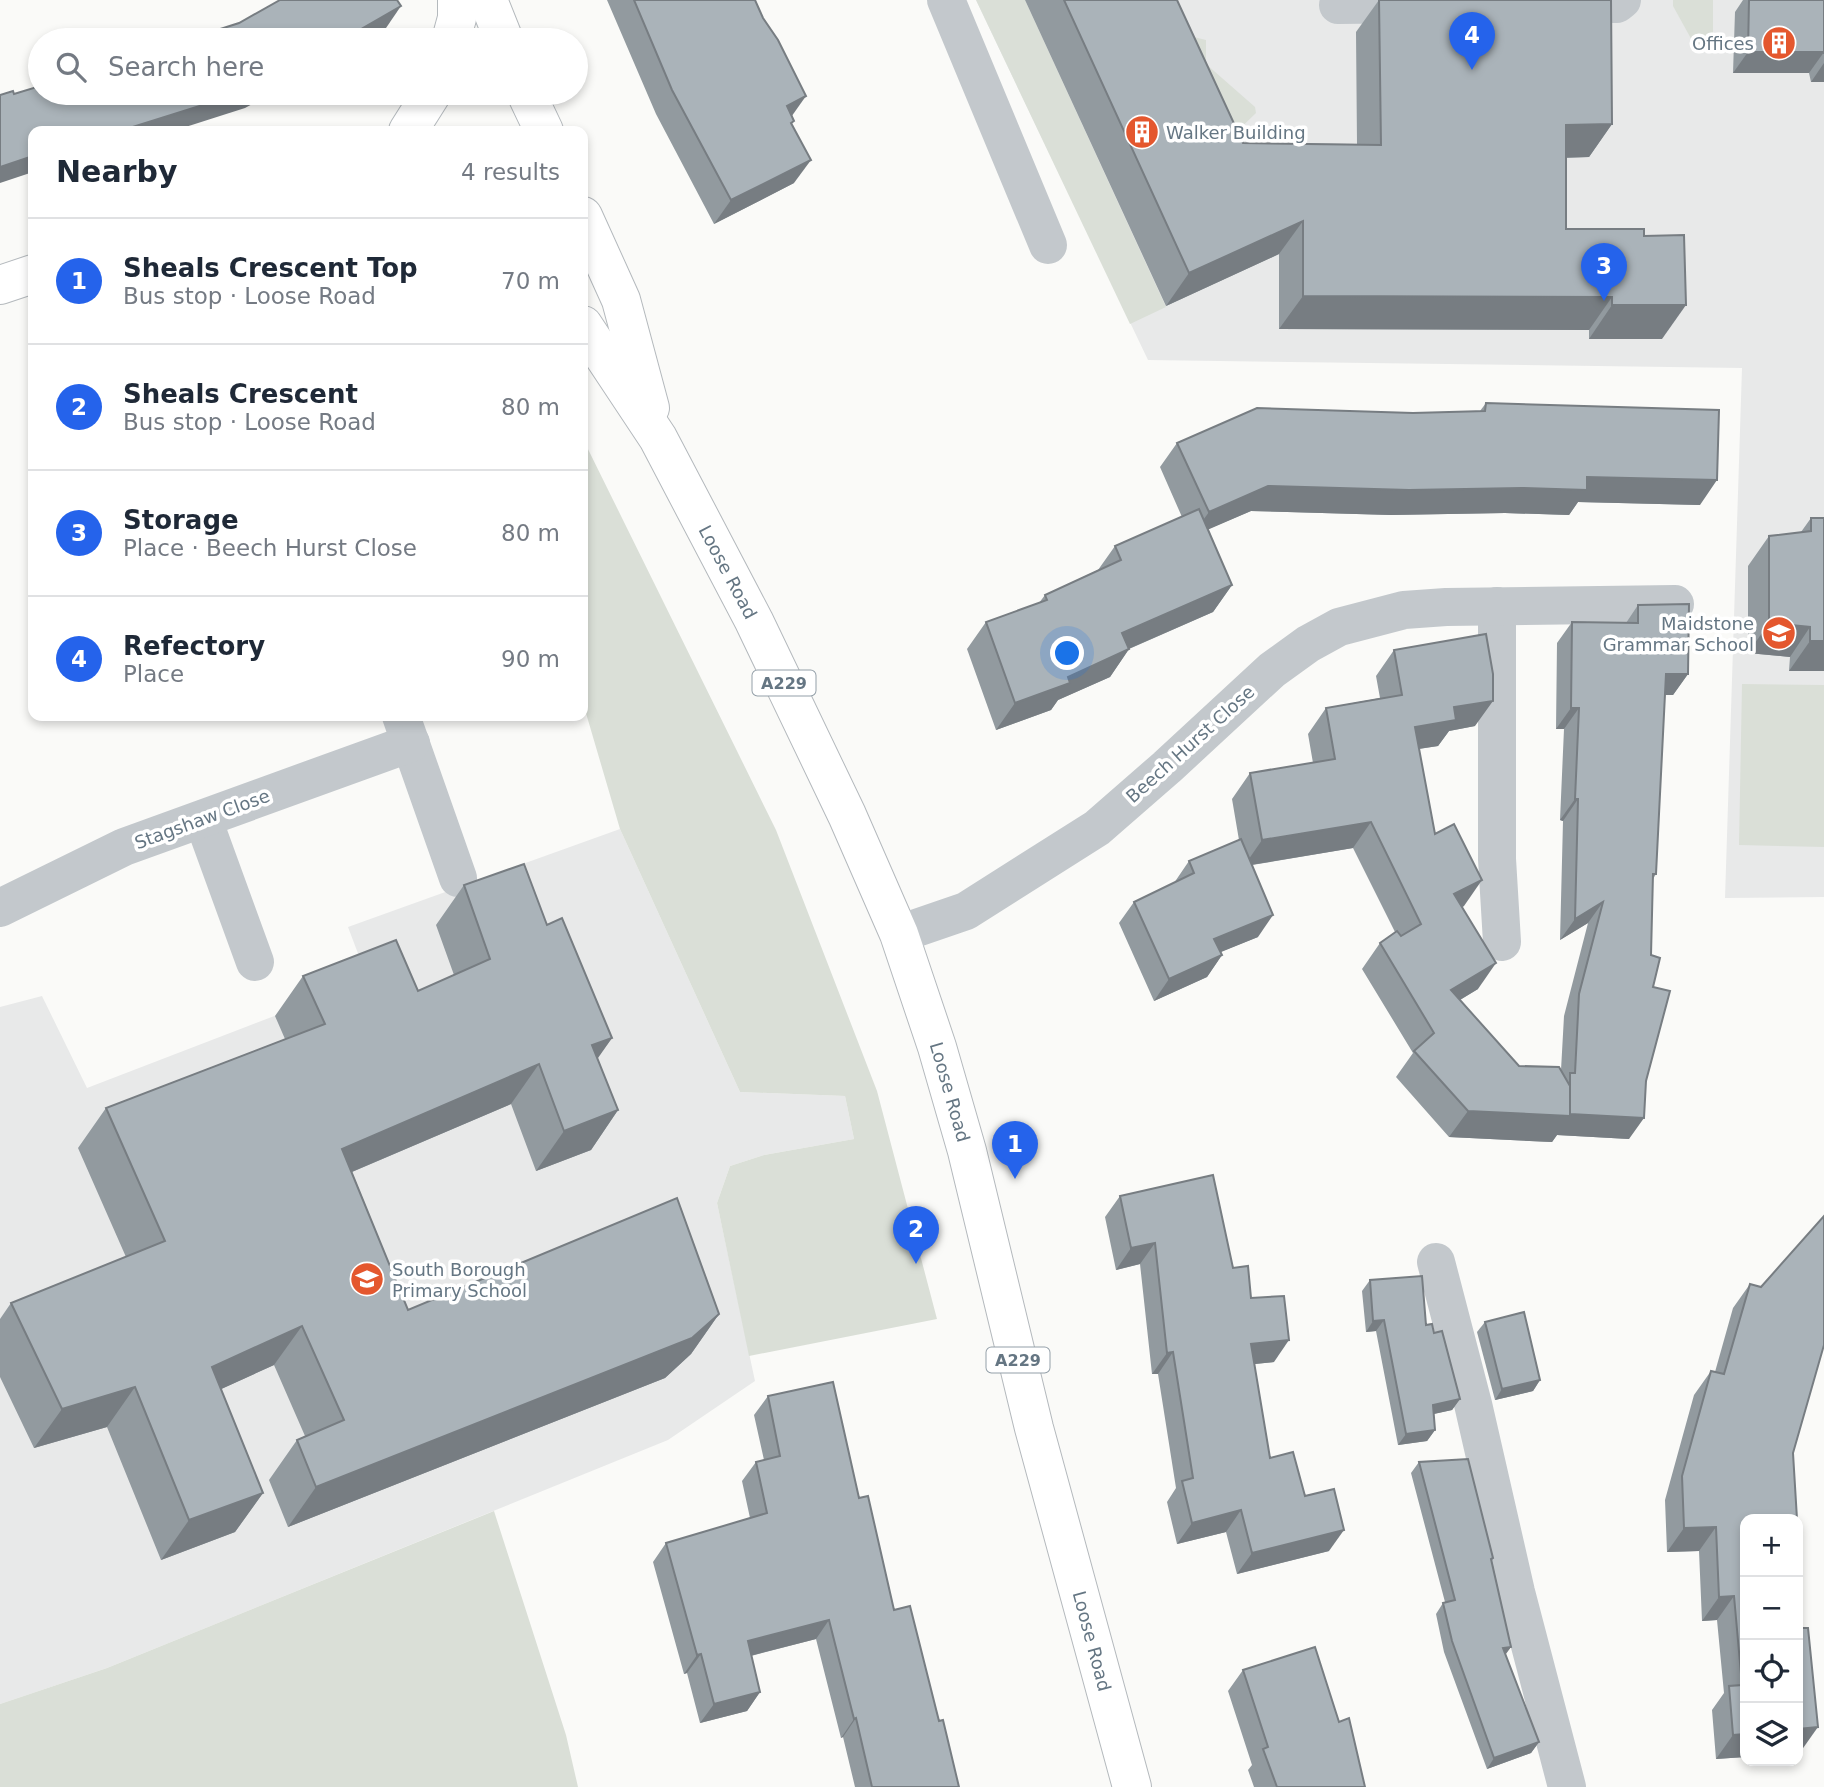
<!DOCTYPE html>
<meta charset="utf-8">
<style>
body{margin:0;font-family:"DejaVu Sans",sans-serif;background:#f6f6f7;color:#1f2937}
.controls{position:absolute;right:21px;bottom:21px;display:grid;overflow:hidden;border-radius:14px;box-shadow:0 4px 10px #0003}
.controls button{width:63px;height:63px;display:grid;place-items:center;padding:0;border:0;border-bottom:2px solid #e0e1e3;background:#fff;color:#1f2937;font:35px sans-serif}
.you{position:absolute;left:1068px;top:654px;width:24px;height:24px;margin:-18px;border:5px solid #fff;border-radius:50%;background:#1a73e8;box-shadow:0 0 0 10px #1a73e833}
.badge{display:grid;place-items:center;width:46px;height:46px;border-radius:50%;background:#2563eb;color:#fff;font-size:23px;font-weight:700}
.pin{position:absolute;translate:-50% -58px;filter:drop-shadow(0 2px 4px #0008)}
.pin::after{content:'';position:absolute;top:37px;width:24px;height:21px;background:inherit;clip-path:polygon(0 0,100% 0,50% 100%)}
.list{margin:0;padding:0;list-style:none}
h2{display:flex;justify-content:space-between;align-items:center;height:91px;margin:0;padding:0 28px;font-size:30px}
h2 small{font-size:23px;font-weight:400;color:#747a83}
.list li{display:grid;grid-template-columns:46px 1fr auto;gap:21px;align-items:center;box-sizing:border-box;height:126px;padding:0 28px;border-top:2px solid #e0e1e3}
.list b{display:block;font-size:26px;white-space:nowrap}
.list p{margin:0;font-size:23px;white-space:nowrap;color:#747a83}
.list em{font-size:23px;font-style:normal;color:#747a83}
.icon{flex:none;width:38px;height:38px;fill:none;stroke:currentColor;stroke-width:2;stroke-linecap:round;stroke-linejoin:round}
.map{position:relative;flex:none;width:1824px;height:1787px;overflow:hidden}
.search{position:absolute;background:#fff;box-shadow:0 4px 10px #0003;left:28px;top:28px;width:560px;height:77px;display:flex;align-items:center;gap:18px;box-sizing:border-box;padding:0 24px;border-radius:38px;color:#747a83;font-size:26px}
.panel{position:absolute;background:#fff;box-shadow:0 4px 10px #0003;left:28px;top:126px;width:560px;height:595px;border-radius:14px}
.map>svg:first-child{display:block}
.built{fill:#e8e9e9}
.green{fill:#dadfd7}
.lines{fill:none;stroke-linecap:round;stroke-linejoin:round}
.highway-casing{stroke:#b4b9bd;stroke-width:40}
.minor{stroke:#c3c8cc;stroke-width:38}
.highway{stroke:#fff;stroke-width:38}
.wall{fill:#929a9f}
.shaded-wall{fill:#777d82}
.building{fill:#aab3b9;stroke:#777d82;stroke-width:2}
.labels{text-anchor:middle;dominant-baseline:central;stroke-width:7;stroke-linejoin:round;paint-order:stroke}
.shield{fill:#fff;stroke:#939fa8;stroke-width:2}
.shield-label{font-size:16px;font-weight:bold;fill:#657683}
.poi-label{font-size:18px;fill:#657683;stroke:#fff;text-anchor:end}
.street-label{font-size:18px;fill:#657683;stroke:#fff}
</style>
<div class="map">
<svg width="1824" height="1787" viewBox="0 0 1824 1787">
<rect width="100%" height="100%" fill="#fafaf8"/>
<g class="built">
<path d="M976,0H1824V897L1725,898L1742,368L1148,360Z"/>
<path d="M620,829L740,1092L845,1096L854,1139L764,1155L730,1166L717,1203L755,1381L668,1440L107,1668L0,1704V1007L42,996L87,1088L368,980L348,927Z"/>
</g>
<g class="green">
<path d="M976,0H1025L1166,307L1130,324Z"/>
<path d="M1673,0H1713V44H1694L1673,6Z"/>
<path d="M1173,32L1206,40V64L1255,107L1256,113L1225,143Z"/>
<path d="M583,439L776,830L877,1091L937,1319L749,1356L717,1203L730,1166L764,1155L854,1139L845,1096L740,1092L620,829L583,703Z"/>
<path d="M1742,684L1824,685V847L1739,845Z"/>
<path d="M494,1511L566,1735L578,1787H0V1704L107,1668Z"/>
</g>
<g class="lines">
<g class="highway-casing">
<g id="highway">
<path d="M488,0L504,40"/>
<path d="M451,40L457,18V0"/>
<path d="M526,93L544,131"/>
<path d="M408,131L432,93"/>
<path d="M583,216L621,300L650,408"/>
<path d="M0,285L33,274"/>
<path d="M583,325L658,438L754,621L847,815L899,934L937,1047L967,1151L1034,1428L1132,1787"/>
</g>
</g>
<g class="minor">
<path d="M946,0L1048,245"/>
<path d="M1559,4H1617L1622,0"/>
<path d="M1338,5L1429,4"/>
<path d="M1497,606V859L1502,942"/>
<path d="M401,716L458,878"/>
<path d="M203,819L255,962"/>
<path d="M0,908L124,847L411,743"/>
<path d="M899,934L966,911L1097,828L1167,767L1272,670L1308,644L1339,627L1404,610L1446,607L1675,604"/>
<path d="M1436,1262L1473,1404L1516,1592L1567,1787"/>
</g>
<use href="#highway" class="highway"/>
</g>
<g class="wall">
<path d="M607,0H755L792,116L794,121L792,124L794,183L714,224L656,114Z"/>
<path d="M1025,0H1177L1243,143L1357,144L1356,32L1379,0L1612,124L1589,157L1566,158V229L1644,236L1662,339H1589V330L1279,329V254L1166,306Z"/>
<path d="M1743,0H1824V82H1811L1809,73H1733L1735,12Z"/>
<path d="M1486,403L1700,505L1578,502L1569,515L1505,513L1391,515L1251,511L1208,529L1232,585L1213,612L1129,649L1110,677L1058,700L1051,710L996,730L967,649L986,622L1039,603L1045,595L1098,570L1115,546L1182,517L1160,467L1177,443L1413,413L1480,411Z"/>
<path d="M1811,518L1824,671H1789L1790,657L1748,653V566L1769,536L1801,532Z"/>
<path d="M1638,605L1688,674L1673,695H1665L1656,874L1653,879L1651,955L1653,987L1629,1139L1557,1135L1552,1142L1449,1137L1396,1077L1413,1053L1362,969L1380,943L1395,932L1353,848L1252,865L1258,937L1220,952L1222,955L1207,977L1154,1001L1119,923L1134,902L1174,883L1189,861L1239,840L1232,799L1250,773L1313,763L1308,734L1326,708L1380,698L1376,676L1394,650L1475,726L1449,731L1438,746L1419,749L1435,834L1464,906L1462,907L1478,989L1460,1000L1519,1066L1561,1070L1564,1016L1588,923L1560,940L1563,821L1560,820L1564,729H1556L1557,643L1572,622L1626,623Z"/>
<path d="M464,885L547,925L612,1038L597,1058L618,1110L591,1150L536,1171L511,1104L352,1172L408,1310L719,1314L691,1354L665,1378L288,1527L269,1480L297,1440L305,1436L274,1365L221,1389L263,1493L235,1532L161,1560L107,1427L34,1448L0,1377V1319L11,1303L126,1257L78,1148L106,1108L285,1039L275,1016L303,976L418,991L454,975L436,925Z"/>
<path d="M1120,1196L1233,1268L1251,1298L1274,1362L1254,1364L1270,1458L1305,1496L1329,1551L1237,1574L1226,1532L1177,1544L1167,1502L1176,1488L1158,1374H1152L1140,1264L1116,1270L1105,1217Z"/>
<path d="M1370,1280L1426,1325L1434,1333L1460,1399L1452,1410L1433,1414L1435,1430L1427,1441L1398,1445L1376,1331L1366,1332L1362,1291Z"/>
<path d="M1750,1284L1793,1453L1745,1757L1716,1759L1712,1710L1724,1693L1717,1620L1702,1621L1699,1551L1667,1552L1665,1500L1694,1395L1711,1371L1715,1372L1733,1308Z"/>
<path d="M1485,1322L1540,1380L1533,1391L1495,1400L1477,1332Z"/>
<path d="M768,1396L859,1498L894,1610L939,1721L959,1787H855L843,1737L841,1738L816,1639L751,1656L760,1692L747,1711L700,1723L687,1673L684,1674L653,1562L666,1543L750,1518L742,1481L756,1462L764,1460L754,1415Z"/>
<path d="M1419,1462L1493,1558L1492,1561L1511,1647L1505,1654L1539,1742L1531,1753L1487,1769L1444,1652L1436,1614L1443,1603L1445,1602L1411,1473Z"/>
<path d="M1243,1670L1339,1722L1365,1787H1254L1248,1770L1252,1765L1228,1691Z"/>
</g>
<g class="shaded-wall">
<path d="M401,6L386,28L364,40H342Z"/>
<path d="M1748,52H1824L1809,73H1733Z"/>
<path d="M1824,63V82H1811Z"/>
<path d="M241,93H272L245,108L173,131H120Z"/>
<path d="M806,96L789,120L787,106Z"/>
<path d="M1612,124L1589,157L1543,158L1566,125Z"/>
<path d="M33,156V172L0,183V167Z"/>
<path d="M811,160L794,183L714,224L731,200Z"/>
<path d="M1303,221L1279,254L1166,306L1189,273Z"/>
<path d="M1303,296L1612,297L1589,330L1279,329Z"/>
<path d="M1612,305H1686L1662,339H1589Z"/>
<path d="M1587,477L1717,480L1700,505L1578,502L1569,515L1505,513L1391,515L1251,511L1191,537L1209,512L1268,486Z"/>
<path d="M1232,585L1213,612L1103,660L1122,633Z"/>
<path d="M1769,623L1810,627L1790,657L1748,653Z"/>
<path d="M1810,641H1824V671H1789Z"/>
<path d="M1129,649L1110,677L1058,700L1051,710L996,730L1015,703Z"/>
<path d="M1666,674H1688L1673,695H1651Z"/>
<path d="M1493,701L1475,726L1449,731L1438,746L1397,752L1415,727L1454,707Z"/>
<path d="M1571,708H1579L1564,729H1556Z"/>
<path d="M1575,799H1578L1563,821L1560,820Z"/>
<path d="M1371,822L1353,848L1244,866L1262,840Z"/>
<path d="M1482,880L1464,906L1436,920L1454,894Z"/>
<path d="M1603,902L1588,923L1560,940L1575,919Z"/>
<path d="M1273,915L1258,937L1199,961L1214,939Z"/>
<path d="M1222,955L1207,977L1154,1001L1169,979Z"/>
<path d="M1496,963L1478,989L1433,1016L1451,990Z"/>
<path d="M612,1038L584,1078L592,1045Z"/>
<path d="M539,1064L511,1104L314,1188L342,1149Z"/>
<path d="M618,1110L591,1150L536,1171L564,1131Z"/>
<path d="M1468,1111L1568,1113L1644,1118L1629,1139L1557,1135L1552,1142L1449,1137Z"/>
<path d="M1155,1243L1140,1264L1116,1270L1131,1248Z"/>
<path d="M719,1314L691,1354L665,1378L288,1527L316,1487Z"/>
<path d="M1384,1320L1376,1331L1366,1332L1373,1321Z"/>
<path d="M302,1326L274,1365L184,1406L212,1367Z"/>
<path d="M1289,1340L1274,1362L1236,1366L1251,1344Z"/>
<path d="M1173,1352L1158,1374H1152L1167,1353Z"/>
<path d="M1540,1380L1533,1391L1495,1400L1502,1389Z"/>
<path d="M135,1387L107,1427L34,1448L62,1409Z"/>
<path d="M1460,1399L1452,1410L1425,1416L1433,1405Z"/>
<path d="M1435,1430L1427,1441L1398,1445L1406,1434Z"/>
<path d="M263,1493L235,1532L161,1560L189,1520Z"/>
<path d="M1241,1510L1226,1532L1177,1544L1192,1523Z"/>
<path d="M1716,1527L1699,1551L1667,1552L1684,1528Z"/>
<path d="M1344,1530L1329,1551L1237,1574L1252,1553Z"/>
<path d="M1734,1596L1717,1620L1702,1621L1719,1597Z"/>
<path d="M829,1620L816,1639L734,1660L748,1641Z"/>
<path d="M1511,1647L1503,1658V1648Z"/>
<path d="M701,1654L687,1673L684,1674L697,1655Z"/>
<path d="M760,1692L747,1711L700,1723L714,1704Z"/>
<path d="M856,1718L843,1737L841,1738L854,1719Z"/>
<path d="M1818,1727L1801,1751L1798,1752V1729Z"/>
<path d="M1745,1734V1757L1716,1759L1733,1735Z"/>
<path d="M1539,1742L1531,1753L1487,1769L1494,1758Z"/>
</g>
<g class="building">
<path d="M280,0H397L401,6L342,40H186L239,23Z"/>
<path d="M634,0H755L763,18L778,40L806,96L787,106L794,121L791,123L811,160L731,200L672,90Z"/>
<path d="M1064,0H1177L1243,143L1381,145L1379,0H1611L1612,124L1566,125V229H1644V236L1684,235L1686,305H1612V297L1303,296V221L1189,273Z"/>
<path d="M1749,0H1824V54V52H1748Z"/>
<path d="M40,86V93H241L120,131H33V156L0,167V95L13,91L14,94Z"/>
<path d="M1486,403L1719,410L1717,480L1587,477V490L1522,488L1409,490L1268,486L1209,512L1177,443L1257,408L1413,413L1485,411Z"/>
<path d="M1199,509L1232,585L1122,633L1129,649L1068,677L1070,683L1015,703L986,622L1047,600L1045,595L1121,560L1115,546Z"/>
<path d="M1811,518H1824V641H1810V627L1769,623V536L1811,531Z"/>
<path d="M1689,604L1688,674H1666L1656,874H1653L1651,955L1660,958L1653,987L1670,991L1646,1081L1644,1118L1570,1114V1073H1575L1579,994L1603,902L1575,919L1578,799H1575L1579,708H1571L1572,622L1638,623V605Z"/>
<path d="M1486,634L1493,674V701L1454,707L1456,720L1415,727L1435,834L1454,824L1482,880L1454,894L1496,963L1451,990L1519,1066L1559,1067L1570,1086V1116L1468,1111L1414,1051L1434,1033L1380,943L1397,931L1401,936L1421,924L1371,822L1262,840L1250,773L1335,759L1326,708L1402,695L1394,650Z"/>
<path d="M1241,839L1273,915L1214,939L1222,955L1169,979L1134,902L1194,873L1189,861Z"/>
<path d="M524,864L547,925L562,918L612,1038L592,1045L618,1110L564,1131L539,1064L342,1149L408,1310L677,1198L719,1314L692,1338L316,1487L297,1440L344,1420L302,1326L212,1367L263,1493L189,1520L135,1387L62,1409L11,1303L165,1241L106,1108L325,1024L303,976L396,940L418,991L490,959L464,885Z"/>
<path d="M1213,1175L1233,1268L1248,1266L1251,1298L1284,1296L1289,1340L1251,1344L1270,1458L1293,1452L1305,1496L1334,1489L1344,1530L1252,1553L1241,1510L1192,1523L1182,1481L1193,1478L1173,1352L1167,1353L1155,1243L1131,1248L1120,1196Z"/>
<path d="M1824,1216V1345L1793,1453L1797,1519H1745V1734L1733,1735L1729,1686L1742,1685L1734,1596L1719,1597L1716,1527L1684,1528L1682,1476L1711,1371L1724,1374L1750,1284L1761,1287Z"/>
<path d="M1422,1276L1426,1325L1432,1324L1434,1333L1442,1331L1460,1399L1433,1405L1435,1430L1406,1434L1384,1320L1373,1321L1370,1280Z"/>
<path d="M1524,1312L1540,1380L1502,1389L1485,1322Z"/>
<path d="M833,1382L859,1498L868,1496L894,1610L910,1606L939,1721L943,1720L959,1787H872L856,1718L854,1719L829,1620L748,1641L760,1692L714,1704L701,1654L697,1655L666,1543L767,1513L756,1462L780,1456L768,1396Z"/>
<path d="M1468,1459L1493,1558L1491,1559L1511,1647L1503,1648L1539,1742L1494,1758L1452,1641L1443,1603L1455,1600L1419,1462Z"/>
<path d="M1798,1543L1802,1628H1808L1818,1727L1798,1729Z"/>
<path d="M1315,1647L1339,1722L1349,1718L1365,1787H1277L1263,1749L1268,1747L1243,1670Z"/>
</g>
<defs>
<g id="building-disc" transform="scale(1.75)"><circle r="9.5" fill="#e4572e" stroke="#fff"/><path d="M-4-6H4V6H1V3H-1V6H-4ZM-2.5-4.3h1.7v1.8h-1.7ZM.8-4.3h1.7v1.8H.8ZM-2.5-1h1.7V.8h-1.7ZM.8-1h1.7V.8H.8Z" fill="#fff"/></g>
<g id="school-disc" transform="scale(1.75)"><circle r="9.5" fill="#e4572e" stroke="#fff"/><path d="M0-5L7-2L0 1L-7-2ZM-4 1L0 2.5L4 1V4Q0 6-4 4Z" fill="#fff"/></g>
</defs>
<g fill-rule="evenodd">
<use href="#building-disc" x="1779" y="43"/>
<use href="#building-disc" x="1142" y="132"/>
<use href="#school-disc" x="1779" y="633"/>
<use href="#school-disc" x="367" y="1279"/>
</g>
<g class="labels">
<g class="shield">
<rect x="752.5" y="670.5" width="63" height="25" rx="5"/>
<rect x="986.5" y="1347.5" width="63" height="25" rx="5"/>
</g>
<g class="shield-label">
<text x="784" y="683">A229</text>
<text x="1018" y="1360">A229</text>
</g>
<g class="poi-label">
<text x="1754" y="43">Offices</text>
<text x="1166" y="132" text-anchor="start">Walker Building</text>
<text x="1754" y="623">Maidstone<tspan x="1754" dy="21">Grammar School</tspan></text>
<text x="392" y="1269" text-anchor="start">South Borough<tspan x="392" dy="21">Primary School</tspan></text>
</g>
<g class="street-label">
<text transform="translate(728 572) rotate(62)">Loose Road</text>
<text transform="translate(1190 744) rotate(-42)">Beech Hurst Close</text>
<text transform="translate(202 819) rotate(-20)">Stagshaw Close</text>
<text transform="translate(950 1092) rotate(74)">Loose Road</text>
<text transform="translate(1092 1641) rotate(75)">Loose Road</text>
</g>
</g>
</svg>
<div class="controls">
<button>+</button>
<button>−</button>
<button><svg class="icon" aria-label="locate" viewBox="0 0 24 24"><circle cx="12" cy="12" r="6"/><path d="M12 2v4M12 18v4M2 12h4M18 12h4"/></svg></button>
<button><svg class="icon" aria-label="layers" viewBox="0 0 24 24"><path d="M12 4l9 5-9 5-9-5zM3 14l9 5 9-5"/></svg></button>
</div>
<div class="you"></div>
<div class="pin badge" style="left:1015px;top:1179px">1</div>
<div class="pin badge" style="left:916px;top:1264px">2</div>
<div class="pin badge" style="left:1604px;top:301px">3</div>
<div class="pin badge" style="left:1472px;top:70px">4</div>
<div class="search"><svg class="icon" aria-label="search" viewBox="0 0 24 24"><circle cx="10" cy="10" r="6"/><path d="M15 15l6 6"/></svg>Search here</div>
<section class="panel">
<h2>Nearby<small>4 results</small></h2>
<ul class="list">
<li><span class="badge">1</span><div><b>Sheals Crescent Top</b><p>Bus stop · Loose Road</p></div><em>70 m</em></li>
<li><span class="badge">2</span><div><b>Sheals Crescent</b><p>Bus stop · Loose Road</p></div><em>80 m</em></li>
<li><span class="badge">3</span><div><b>Storage</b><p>Place · Beech Hurst Close</p></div><em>80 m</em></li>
<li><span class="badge">4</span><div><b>Refectory</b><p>Place</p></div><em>90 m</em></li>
</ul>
</section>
</div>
